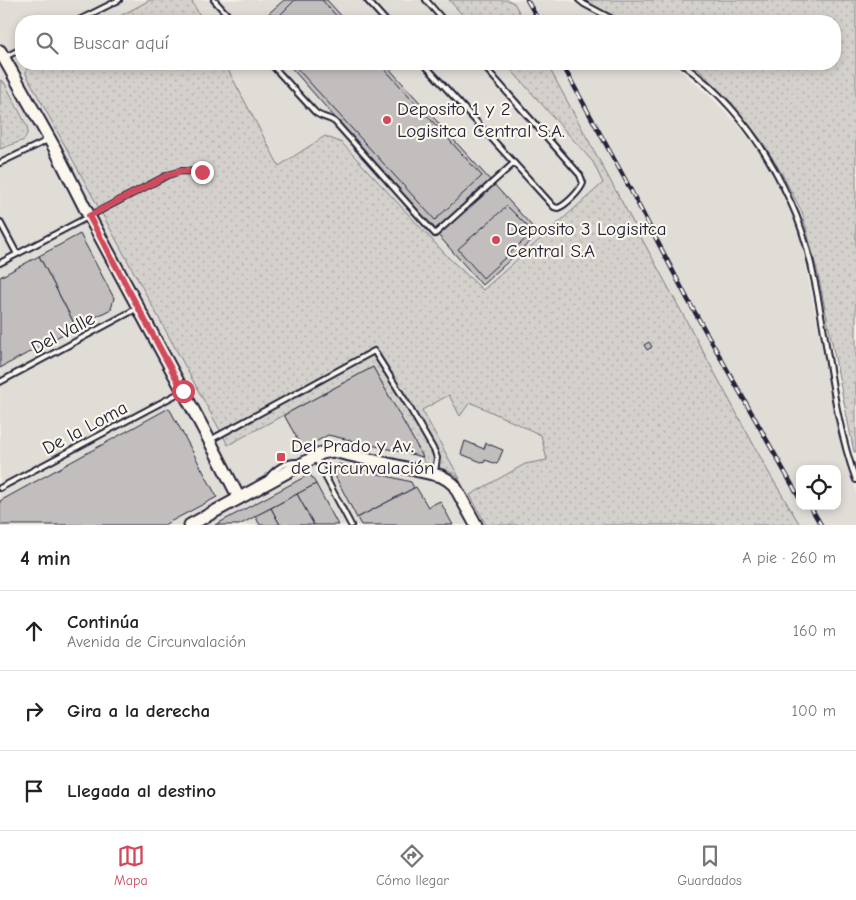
<!DOCTYPE html>
<html lang="es">
<meta charset="utf-8">
<style>
body{margin:0;font-family:"Comic Neue",sans-serif;background:#f6f6f6;color:#222}
.controls{position:absolute;right:15px;bottom:15px;display:grid;overflow:hidden;border-radius:10px;box-shadow:0 2px 8px #0003}
.controls button{width:45px;height:45px;display:grid;place-items:center;padding:0;border:0;border-bottom:1px solid #e0e0e0;background:#fff;color:#222;font:25px sans-serif}
.stop{position:absolute;width:15px;height:15px;margin:-11px;border:4px solid #d1495b;border-radius:50%;background:#fff}
.stop.end{background:#d1495b;border-color:#fff;box-shadow:0 1px 5px #0008}
.list{margin:0;padding:0;list-style:none}
h2{display:flex;justify-content:space-between;align-items:center;height:65px;margin:0;padding:0 20px;font-size:21px}
h2 small{font-size:16px;font-weight:400;color:#767676}
.list li{display:grid;grid-template-columns:32px 1fr auto;gap:15px;align-items:center;box-sizing:border-box;height:80px;padding:0 20px;border-top:1px solid #e0e0e0}
.list b{display:block;font-size:19px;white-space:nowrap}
.list p{margin:0;font-size:16px;white-space:nowrap;color:#767676}
.list em{font-size:16px;font-style:normal;color:#767676}
.icon{flex:none;width:28px;height:28px;fill:none;stroke:currentColor;stroke-width:2;stroke-linecap:round;stroke-linejoin:round}
.map{position:relative;flex:none;width:856px;height:525px;overflow:hidden}
.search{position:absolute;background:#fff;box-shadow:0 2px 8px #0003;left:15px;right:15px;top:15px;height:55px;display:flex;align-items:center;gap:12px;box-sizing:border-box;padding:0 18px;border-radius:20px;color:#767676;font-size:19px}
.sheet{height:305px;background:#fff}
nav{display:flex;justify-content:space-around;align-items:center;box-sizing:border-box;height:70px;border-top:1px solid #e0e0e0;background:#fff;font-size:14px;color:#767676}
nav a{display:grid;justify-items:center;gap:2px}
nav .on{color:#d1495b}
.map>svg:first-child{display:block}
.built{fill:#e0dcd6;fill-rule:evenodd}
.grass{fill:url(#grass-dots);stroke:#7b7a84}
.building{fill:#c2bebe;stroke:#22223b}
.lines{fill:none;stroke-linecap:round;stroke-linejoin:round}
.lane-casing{stroke:#22223b;stroke-width:8}
.secondary-casing{stroke:#22223b;stroke-width:15}
.lane{stroke:#fbf7ec;stroke-width:4}
.secondary{stroke:#fbf7ec;stroke-width:11}
.rail-casing{stroke:#22223b;stroke-width:4.5}
.rail{stroke:#fbf7ec;stroke-width:2.5;stroke-dasharray:8;stroke-linecap:butt}
.route{stroke:#d1495b;stroke-width:6}
.poi-dot{fill:#d1495b;stroke:#fbf7ec;stroke-width:2}
.labels{text-anchor:middle;dominant-baseline:central;stroke-width:4.5;stroke-linejoin:round;paint-order:stroke}
.poi-label{font-size:19px;fill:#22223b;stroke:#fbf7ec;text-anchor:start}
.street-label{font-size:19px;fill:#22223b;stroke:#fbf7ec}
</style>
<div class="map">
<svg width="856" height="525" viewBox="0 0 856 525">
<defs>
<pattern id="grass-dots" width="8" height="8" patternUnits="userSpaceOnUse" patternTransform="scale(1.25)"><rect width="8" height="8" fill="#d4d1cc"/><path d="M2 2h.1M6 6h.1" fill="none" stroke="#b6b3b0" stroke-width="1.8" stroke-linecap="round"/></pattern>
</defs>
<rect width="100%" height="100%" fill="#f2eee5"/>
<filter id="ink" filterUnits="userSpaceOnUse"><feTurbulence type="fractalNoise" baseFrequency=".02" numOctaves="2"/><feDisplacementMap in="SourceGraphic" scale="10" xChannelSelector="R" yChannelSelector="G"/><feConvolveMatrix kernelMatrix="1 2 1 2 8 2 1 2 1" color-interpolation-filters="sRGB"/></filter>
<g filter="url(#ink)">
<path class="built" d="M0,0H568L609,21H21V64H673L712,98L738,125L761,153L780,190L799,232L844,457L856,489V525H0ZM800,469H837V506H800Z"/>
<g class="grass">
<path d="M150,0H191L203,21H111Z"/>
<path d="M449,0H508L514,3L524,21H468Z"/>
<path d="M581,0H856V452H854L818,274L802,212L782,174L762,141L733,104L699,70L690,64H835V21H624Z"/>
<path d="M34,64H225L279,166L325,136L342,143L449,258L483,290L603,183L593,162L506,64H547L769,473L800,525H486L470,495L525,464L547,460L541,435L470,402L460,416L449,395L422,410L460,479C450,470 439,467 425,463L373,367L228,445L26,74V70Z"/>
<path d="M0,80L4,82L27,126C28,132 27,135 24,140L0,149Z"/>
</g>
<g class="building">
<path d="M284,0H327L346,21H260Z"/>
<path d="M295,0H322L341,21H274Z"/>
<path d="M288,64H385L539,234L482,285Z"/>
<path d="M293,64H380L482,176L435,220Z"/>
<path d="M507,206L533,232L483,278L458,249Z"/>
<path d="M80,234L114,298L111,309L76,327L39,256Z"/>
<path d="M39,256L76,327L0,368V277Z"/>
<path d="M649,342L652,347L647,350L644,345Z"/>
<path d="M373,367L423,457L328,435L303,449L284,415Z"/>
<path d="M169,408L217,497L164,525H0V501Z"/>
<path d="M465,441L484,449L486,443L503,450L497,464L485,460L484,463L461,454Z"/>
<path d="M339,464L411,482L414,488L357,518L331,468Z"/>
<path d="M310,474L316,484L239,525H215Z"/>
<path d="M316,484L338,525H314L297,494Z"/>
<path d="M416,487L428,507L440,501L453,525H361L357,518Z"/>
<path d="M297,494L314,525H280L271,508Z"/>
<path d="M271,508L280,525H260L255,516Z"/>
</g>
<g class="lines">
<g class="lane-casing">
<g id="lane">
<path d="M214,0L233,21"/>
<path d="M367,0L386,21"/>
<path d="M426,0L444,21"/>
<path d="M579,0L584,4L616,21"/>
<path d="M77,21L119,0"/>
<path d="M5,57L21,49"/>
<path d="M271,64L315,112C321,118 329,117 335,122L435,234L514,163"/>
<path d="M424,64L554,207L558,208C566,205 580,191 583,183L580,175L482,64"/>
<path d="M682,64C731,99 767,149 791,203C803,228 810,257 815,283C829,349 833,417 856,480"/>
<path d="M0,163L48,140"/>
<path d="M0,222L17,254"/>
<path d="M0,263L168,175L181,171L202,172"/>
<path d="M0,382L136,309"/>
<path d="M212,439L374,351L408,405L435,452L437,458L435,472"/>
<path d="M316,459L351,525"/>
<path d="M268,478C275,469 286,461 298,462"/>
<path d="M0,488L181,392"/>
</g>
</g>
<g class="secondary-casing">
<g id="secondary">
<path d="M0,51L54,147L89,216L204,430L239,498"/>
<path d="M190,525L322,453L332,451L441,476L448,480L454,485L476,525"/>
</g>
</g>
<use href="#lane" class="lane"/>
<use href="#secondary" class="secondary"/>
<g class="rail-casing">
<g id="rail">
<path d="M527,0L539,21"/>
<path d="M562,64L626,181L688,300L800,499"/>
<path d="M810,506L821,525"/>
</g>
</g>
<use href="#rail" class="rail"/>
</g>
</g>
<g class="lines" filter="url(#ink)">
<path class="route" d="M183,391L89,216L168,175L182,171L202,172"/>
</g>
<g class="poi-dot">
<circle cx="387" cy="120" r="5"/>
<circle cx="496" cy="240" r="5"/>
<rect x="276" y="452" width="10" height="10" rx="2.5"/>
</g>
<g class="labels">
<g class="poi-label">
<text x="397" y="109">Deposito 1 y 2<tspan x="397" dy="22">Logisitca Central S.A.</tspan></text>
<text x="506" y="229">Deposito 3 Logisitca<tspan x="506" dy="22">Central S.A</tspan></text>
<text x="291" y="446">Del Prado y Av.<tspan x="291" dy="22">de Circunvalación</tspan></text>
</g>
<g class="street-label">
<text transform="translate(63 333) rotate(-28)">Del Valle</text>
<text transform="translate(85 428) rotate(-28)">De la Loma</text>
</g>
</g>
</svg>
<div class="controls">
<button><svg class="icon" aria-label="locate" viewBox="0 0 24 24"><circle cx="12" cy="12" r="6"/><path d="M12 2v4M12 18v4M2 12h4M18 12h4"/></svg></button>
</div>
<div class="stop" style="left:183px;top:391px"></div>
<div class="stop end" style="left:202px;top:172px"></div>
<div class="search"><svg class="icon" aria-label="search" viewBox="0 0 24 24"><circle cx="10" cy="10" r="6"/><path d="M15 15l6 6"/></svg>Buscar aquí</div>
</div>
<section class="sheet">
<h2>4 min<small>A pie · 260 m</small></h2>
<ul class="list">
<li><svg class="icon" aria-label="ahead" viewBox="0 0 24 24"><path d="M12 20V5M6 11l6-6 6 6"/></svg><div><b>Continúa</b><p>Avenida de Circunvalación</p></div><em>160 m</em></li>
<li><svg class="icon" aria-label="right" viewBox="0 0 24 24"><path d="M7 20v-9h11M14 6l5 5-5 5"/></svg><div><b>Gira a la derecha</b></div><em>100 m</em></li>
<li><svg class="icon" aria-label="arrive" viewBox="0 0 24 24"><path d="M6 21V4h12l-3 4 3 4H6"/></svg><div><b>Llegada al destino</b></div></li>
</ul>
</section>
<nav>
<a class="on"><svg class="icon" aria-label="map" viewBox="0 0 24 24"><path d="M3 6l6-2 6 2 6-2v14l-6 2-6-2-6 2zM9 4v14M15 6v14"/></svg>Mapa</a>
<a><svg class="icon" aria-label="directions" viewBox="0 0 24 24"><path d="M12 3l9 9-9 9-9-9zM9 14v-3h6M13 9l2 2-2 2"/></svg>Cómo llegar</a>
<a><svg class="icon" aria-label="saved" viewBox="0 0 24 24"><path d="M7 4h10v16l-5-4-5 4z"/></svg>Guardados</a>
</nav>
